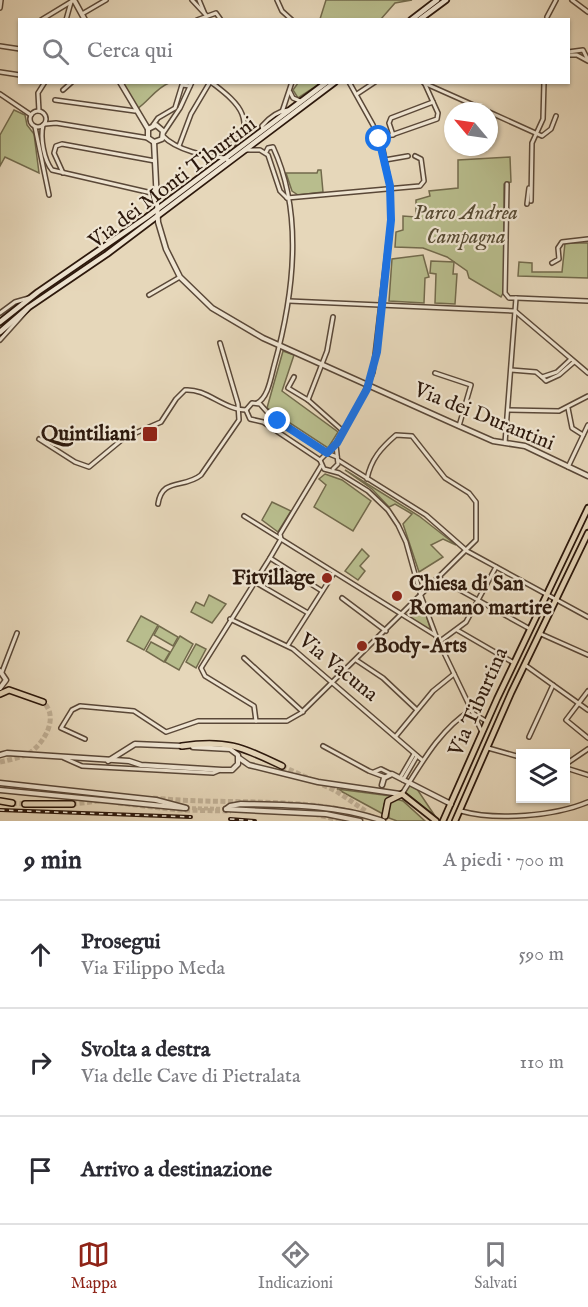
<!DOCTYPE html>
<html lang="it">
<meta charset="utf-8">
<style>
body{margin:0;font-family:"IM FELL English",serif;background:#f7f7f7;color:#2b2b33}
.controls{position:absolute;right:18px;bottom:18px;display:grid;overflow:hidden;border-radius:0px;box-shadow:0 2px 4px #0004}
.controls button{width:54px;height:54px;display:grid;place-items:center;padding:0;border:0;border-bottom:2px solid #e1e1e2;background:#fff;color:#2b2b33;font:30px sans-serif}
.compass{position:absolute;left:444px;top:102px;width:54px;height:54px;border-radius:50%;background:#fff;box-shadow:0 2px 4px #0004;rotate:299deg}
.stop{position:absolute;width:18px;height:18px;margin:-14px;border:4px solid #1a73e8;border-radius:50%;background:#fff}
.stop.end{background:#1a73e8;border-color:#fff;box-shadow:0 2px 6px #0008}
.list{margin:0;padding:0;list-style:none}
h2{display:flex;justify-content:space-between;align-items:center;height:78px;margin:0;padding:0 24px;font-size:26px}
h2 small{font-size:20px;font-weight:400;color:#7c7c81}
.list li{display:grid;grid-template-columns:39px 1fr auto;gap:18px;align-items:center;box-sizing:border-box;height:108px;padding:0 24px;border-top:2px solid #e1e1e2}
.list b{display:block;font-size:22px;white-space:nowrap}
.list p{margin:0;font-size:20px;white-space:nowrap;color:#7c7c81}
.list em{font-size:20px;font-style:normal;color:#7c7c81}
.icon{flex:none;width:33px;height:33px;fill:none;stroke:currentColor;stroke-width:2;stroke-linecap:round;stroke-linejoin:round}
.map{position:relative;flex:none;width:588px;height:821px;overflow:hidden}
.search{position:absolute;background:#fff;box-shadow:0 2px 4px #0004;left:18px;right:18px;top:18px;height:66px;display:flex;align-items:center;gap:15px;box-sizing:border-box;padding:0 21px;border-radius:0px;color:#7c7c81;font-size:22px}
.sheet{height:402px;background:#fff}
nav{display:flex;justify-content:space-around;align-items:center;box-sizing:border-box;height:84px;border-top:2px solid #e1e1e2;background:#fff;font-size:16px;color:#7c7c81}
nav a{display:grid;justify-items:center;gap:3px}
nav .on{color:#8f2418}
.map>svg:first-child{display:block}
.green{fill:#b8bd8d;stroke:#726a4c;stroke-width:1.5}
.lines{fill:none;stroke-linecap:round;stroke-linejoin:round}
.tertiary-tunnel{stroke:#c1b197;stroke-width:4;stroke-dasharray:4 2;stroke-linecap:butt}
.trunk-tunnel{stroke:#c1b197;stroke-width:5;stroke-dasharray:5 2.5;stroke-linecap:butt}
.minor-casing{stroke:#5a4838;stroke-width:6}
.tertiary-casing{stroke:#5a4838;stroke-width:7}
.secondary-casing{stroke:#2c180c;stroke-width:8}
.primary-casing{stroke:#2c180c;stroke-width:8}
.trunk-casing{stroke:#2c180c;stroke-width:8}
.minor{stroke:#efe5d2;stroke-width:3}
.tertiary{stroke:#efe5d2;stroke-width:4}
.secondary{stroke:#efe5d2;stroke-width:4.5}
.primary{stroke:#e6d7ba;stroke-width:4.5}
.trunk{stroke:#e6d7ba;stroke-width:5}
.rail-casing{stroke:#2c180c;stroke-width:4}
.rail{stroke:#efe5d2;stroke-width:1.5;stroke-dasharray:4.5;stroke-linecap:butt}
.route{stroke:#1a73e8;stroke-width:8}
.poi-dot{fill:#8f2418;stroke:#efe5d2;stroke-width:2}
.labels{text-anchor:middle;dominant-baseline:central;stroke-width:4.5;stroke-linejoin:round;paint-order:stroke}
.street-label{font-size:21px;fill:#2c180c;stroke:#efe5d2}
.park-label{font-size:21px;font-style:italic;fill:#564a33;stroke:#efe5d2}
.poi-label{font-size:21px;font-weight:bold;fill:#2c180c;stroke:#efe5d2;text-anchor:end}
</style>
<div class="map">
<svg width="588" height="821" viewBox="0 0 588 821">
<rect width="100%" height="100%" fill="#e6d7ba"/>
<filter id="stains"><feTurbulence type="fractalNoise" baseFrequency=".00333" numOctaves="4"/><feColorMatrix values="0 0 0 0 .2 0 0 0 0 .09 0 0 0 0 .02 0 0 0 .5 -.17"/></filter>
<radialGradient id="worn" r=".72"><stop offset=".6" stop-color="#630" stop-opacity="0"/><stop offset="1" stop-color="#630" stop-opacity=".3"/></radialGradient>
<g class="green">
<path d="M326,0H412L395,3L381,19H320Z"/>
<path d="M123,83H169C156,88 149,101 137,109Z"/>
<path d="M298,83V82L321,83L298,98L293,90Z"/>
<path d="M14,110L25,115L27,125L34,134L39,173L5,157L0,166V135Z"/>
<path d="M510,157L511,182L504,184V291L501,297L469,278L467,271L447,257L423,248L395,247L396,232L403,230V216L416,217V200L430,196L429,191L458,188V160Z"/>
<path d="M318,170H321L323,192L298,195L292,191L286,173H317Z"/>
<path d="M565,243H588V278L518,276L519,262L532,263V272H562Z"/>
<path d="M423,255L429,277L425,278L424,303L389,301L392,259Z"/>
<path d="M431,261L454,262L453,274H457L455,304L435,303L436,274L430,273Z"/>
<path d="M283,351L294,355L282,391L338,432L328,448L267,408Z"/>
<path d="M345,470L419,516L456,545L443,539L431,545L443,557L419,572L403,524L412,514L395,504L389,507L372,489Z"/>
<path d="M325,474L342,480L371,501L353,531L314,507L326,485L319,479Z"/>
<path d="M272,502L291,511L278,532L262,520Z"/>
<path d="M362,549L369,556L360,566L365,571L358,580L345,571Z"/>
<path d="M209,595L226,604L212,623L191,612L196,602L204,606Z"/>
<path d="M422,601L431,631L405,616Z"/>
<path d="M141,616L158,625L144,650L127,641Z"/>
<path d="M159,626L178,637L173,646L154,635Z"/>
<path d="M180,636L193,644L179,670L165,662Z"/>
<path d="M151,642L170,652L164,662L146,651Z"/>
<path d="M196,644L206,649L196,668L186,662Z"/>
<path d="M409,785L417,789L435,816L405,792Z"/>
<path d="M337,789L391,796L384,804L383,814Z"/>
<path d="M396,799L403,801L425,821H397L389,818V803Z"/>
</g>
<g class="lines">
<path class="tertiary-tunnel" d="M186,808L226,809"/>
<g class="trunk-tunnel">
<path d="M0,762C9,760 19,758 28,754C44,744 60,717 43,702"/>
<path d="M282,766L336,791L367,812"/>
<path d="M153,798C231,806 310,794 385,821"/>
<path d="M12,803L25,804"/>
<path d="M118,803L178,810L231,811"/>
<path d="M72,804L100,801"/>
<path d="M314,814L343,821"/>
</g>
<g class="minor-casing">
<g id="minor">
<path d="M192,0L206,15"/>
<path d="M199,0L204,12"/>
<path d="M277,0L282,11L292,20"/>
<path d="M572,0L588,12"/>
<path d="M0,8L1,0"/>
<path d="M82,14L106,0"/>
<path d="M547,17L556,0"/>
<path d="M41,20L74,0"/>
<path d="M66,20L71,2"/>
<path d="M197,20L216,13L221,20"/>
<path d="M0,46L20,49"/>
<path d="M568,52L583,50L588,60"/>
<path d="M568,55H577L588,61"/>
<path d="M0,72L20,75"/>
<path d="M424,83L487,111"/>
<path d="M63,90L72,82"/>
<path d="M290,92L293,98L300,101"/>
<path d="M0,94L31,115"/>
<path d="M357,94L375,82"/>
<path d="M55,100L135,111"/>
<circle cx="38" cy="119" r="8"/>
<path d="M39,111L38,93L45,82"/>
<path d="M282,112L292,82"/>
<path d="M489,112L542,136L551,129L556,116"/>
<path d="M45,124L56,123L148,138"/>
<path d="M43,125C40,138 44,160 52,170L156,194"/>
<path d="M153,125L158,118L175,108L182,85L190,86"/>
<path d="M35,127L49,195"/>
<path d="M263,130L262,126C268,119 278,111 288,110"/>
<path d="M164,132L180,108L192,82"/>
<path d="M393,135L389,123L391,118L433,102"/>
<path d="M163,136C176,150 207,157 226,158L229,162"/>
<path d="M380,139L437,119L438,113L424,82"/>
<path d="M179,146L191,114L210,82"/>
<path d="M246,150H260L268,155L280,191L287,198"/>
<path d="M201,153C222,155 252,140 242,114C237,101 221,90 211,82"/>
<path d="M385,160L408,156"/>
<path d="M63,173L54,153L56,146L62,144L155,161"/>
<path d="M287,198L420,186L424,181L421,159L415,156"/>
<path d="M531,201L532,143L543,119L544,82"/>
<path d="M527,204L529,188"/>
<path d="M552,263L559,259L558,248L562,242L588,239"/>
<path d="M149,295L180,277"/>
<path d="M516,298L588,301"/>
<path d="M289,301L515,311"/>
<path d="M515,311L588,373"/>
<path d="M0,313L15,302L29,298"/>
<path d="M0,340L27,310"/>
<path d="M511,370L536,372L542,377L557,372L571,359"/>
<path d="M435,373L471,385L459,426"/>
<path d="M294,377L288,388L308,400L343,431"/>
<path d="M542,377L546,381L559,375L574,362"/>
<path d="M308,400L327,351L333,317"/>
<path d="M257,403C268,398 271,377 274,366C293,298 304,214 273,147L268,148L266,152"/>
<path d="M568,408L572,428L583,435"/>
<path d="M246,410L252,403L260,404L268,413L326,453"/>
<path d="M246,410L250,419L263,422L320,460"/>
<path d="M508,410L559,411L588,396"/>
<path d="M39,439L75,462L89,467L124,438L161,422L176,399L185,390C206,388 224,410 246,410"/>
<path d="M505,443L516,298H509L505,293L507,184"/>
<path d="M327,453L337,443L363,396L373,372L390,227V186L383,150L373,125L349,82"/>
<path d="M320,460L324,469L339,473L368,491L388,510L398,525L406,542L421,596L436,636L482,732"/>
<path d="M320,460L327,453L337,457"/>
<path d="M338,460L426,515L467,551L588,617"/>
<path d="M568,467L588,425"/>
<path d="M333,469L338,464L336,445"/>
<path d="M158,504C162,477 184,489 201,475L239,420L238,404L220,343"/>
<path d="M244,516L435,635"/>
<path d="M270,558L322,591"/>
<path d="M440,579L530,629"/>
<path d="M255,582L308,613"/>
<path d="M342,598L386,631"/>
<path d="M230,619L293,649L422,760"/>
<path d="M457,630L514,663"/>
<path d="M541,634L588,655"/>
<path d="M439,642L466,622L496,567"/>
<path d="M288,645L334,573"/>
<path d="M244,658L303,712"/>
<path d="M356,660L383,678L417,710"/>
<path d="M525,665L588,710"/>
<path d="M2,672L17,633"/>
<path d="M588,691L566,720L588,738"/>
<path d="M474,714L486,721"/>
<path d="M256,721L254,706L205,676L201,668L270,558L281,539L280,534L321,466"/>
<path d="M396,736L433,691L454,674"/>
<path d="M529,737L553,685"/>
<path d="M85,739L61,728L72,710L80,706L134,711L166,732L198,721H287L301,713L476,540V502L469,493L445,478L412,436L396,435C381,448 371,459 367,479"/>
<path d="M323,746L369,771L385,777"/>
<path d="M488,748L520,757"/>
<path d="M64,758L82,766L213,773L220,770"/>
<path d="M566,764L588,749"/>
<path d="M566,768L588,775"/>
<path d="M374,772L381,769L391,774"/>
<path d="M400,778L414,754"/>
<path d="M403,780L417,756"/>
<path d="M402,794C421,764 440,729 471,710"/>
<path d="M461,811C496,821 555,816 588,802"/>
</g>
</g>
<g class="tertiary-casing">
<g id="tertiary">
<path d="M74,0L85,20"/>
<path d="M120,82L148,129V138L154,142"/>
<path d="M148,129L156,125L163,131L162,139L154,142"/>
<path d="M154,142L158,222L166,249L180,277L212,308L263,338L459,426L493,441L525,446L588,476"/>
<path d="M0,671L6,680L0,688"/>
<path d="M0,755L7,753L129,761L141,765L222,770H232L238,764V755L230,749L193,747"/>
<path d="M239,758L249,765L318,782L400,794"/>
<path d="M108,761L135,744L183,746"/>
<path d="M0,783L156,800L186,808"/>
<path d="M382,785L384,778L392,774L451,804"/>
<path d="M0,790L184,808"/>
<path d="M226,809L230,806L241,804C290,805 337,805 383,821"/>
<path d="M226,809L326,814L360,821"/>
</g>
</g>
<g class="secondary-casing">
<g id="secondary">
<path d="M411,20L437,0"/>
<path d="M419,20L446,0"/>
<path d="M0,322L38,292L147,217L327,82"/>
<path d="M0,332L29,307L107,254L335,82"/>
</g>
</g>
<g class="primary-casing">
<g id="primary">
<path d="M402,794L436,821"/>
<path d="M443,821L497,699L588,508"/>
<path d="M455,821L511,693L588,533"/>
</g>
</g>
<g class="trunk-casing">
<g id="trunk">
<path d="M0,694L9,690L43,702"/>
<path d="M182,746C226,739 242,747 282,766"/>
<path d="M0,801L12,803"/>
<path d="M25,804H72"/>
<path d="M385,816L388,801L402,794"/>
</g>
</g>
<use href="#minor" class="minor"/>
<use href="#tertiary" class="tertiary"/>
<use href="#secondary" class="secondary"/>
<use href="#primary" class="primary"/>
<use href="#trunk" class="trunk"/>
<g class="rail-casing">
<g id="rail">
<path d="M0,810L191,817"/>
<path d="M230,819L255,821"/>
</g>
</g>
<use href="#rail" class="rail"/>
</g>
<g class="lines">
<path class="route" d="M278,421L327,453L337,443L367,389L377,352L391,220L390,186L379,139"/>
</g>
<g class="poi-dot">
<rect x="142" y="426" width="16" height="16" rx="3"/>
<circle cx="327" cy="578" r="6"/>
<circle cx="397" cy="596" r="6"/>
<circle cx="362" cy="646" r="6"/>
</g>
<g class="labels">
<g class="street-label">
<text transform="translate(173 183) rotate(-37)">Via dei Monti Tiburtini</text>
<text transform="translate(484 417) rotate(22)">Via dei Durantini</text>
<text transform="translate(338 668) rotate(39)">Via Vacuna</text>
<text transform="translate(479 702) rotate(-66)">Via Tiburtina</text>
</g>
<g class="park-label">
<text x="466" y="213">Parco Andrea<tspan x="466" dy="24">Campagna</tspan></text>
</g>
<g class="poi-label">
<text x="136" y="434">Quintiliani</text>
<text x="315" y="578">Fitvillage</text>
<text x="409" y="584" text-anchor="start">Chiesa di San<tspan x="409" dy="24">Romano martire</tspan></text>
<text x="374" y="646" text-anchor="start">Body-Arts</text>
</g>
</g>
<rect width="100%" height="100%" filter="url(#stains)"/>
<rect width="100%" height="100%" fill="url(#worn)"/>
</svg>
<div class="controls">
<button><svg class="icon" aria-label="layers" viewBox="0 0 24 24"><path d="M12 4l9 5-9 5-9-5zM3 14l9 5 9-5"/></svg></button>
</div>
<svg class="compass" viewBox="-18 -18 36 36"><path d="M0-13l5 13h-10z" fill="#e53935"/><path d="M0 13l5-13h-10z" fill="#7c7c81"/></svg>
<div class="stop" style="left:379px;top:139px"></div>
<div class="stop end" style="left:278px;top:421px"></div>
<div class="search"><svg class="icon" aria-label="search" viewBox="0 0 24 24"><circle cx="10" cy="10" r="6"/><path d="M15 15l6 6"/></svg>Cerca qui</div>
</div>
<section class="sheet">
<h2>9 min<small>A piedi · 700 m</small></h2>
<ul class="list">
<li><svg class="icon" aria-label="ahead" viewBox="0 0 24 24"><path d="M12 20V5M6 11l6-6 6 6"/></svg><div><b>Prosegui</b><p>Via Filippo Meda</p></div><em>590 m</em></li>
<li><svg class="icon" aria-label="right" viewBox="0 0 24 24"><path d="M7 20v-9h11M14 6l5 5-5 5"/></svg><div><b>Svolta a destra</b><p>Via delle Cave di Pietralata</p></div><em>110 m</em></li>
<li><svg class="icon" aria-label="arrive" viewBox="0 0 24 24"><path d="M6 21V4h12l-3 4 3 4H6"/></svg><div><b>Arrivo a destinazione</b></div></li>
</ul>
</section>
<nav>
<a class="on"><svg class="icon" aria-label="map" viewBox="0 0 24 24"><path d="M3 6l6-2 6 2 6-2v14l-6 2-6-2-6 2zM9 4v14M15 6v14"/></svg>Mappa</a>
<a><svg class="icon" aria-label="directions" viewBox="0 0 24 24"><path d="M12 3l9 9-9 9-9-9zM9 14v-3h6M13 9l2 2-2 2"/></svg>Indicazioni</a>
<a><svg class="icon" aria-label="saved" viewBox="0 0 24 24"><path d="M7 4h10v16l-5-4-5 4z"/></svg>Salvati</a>
</nav>
